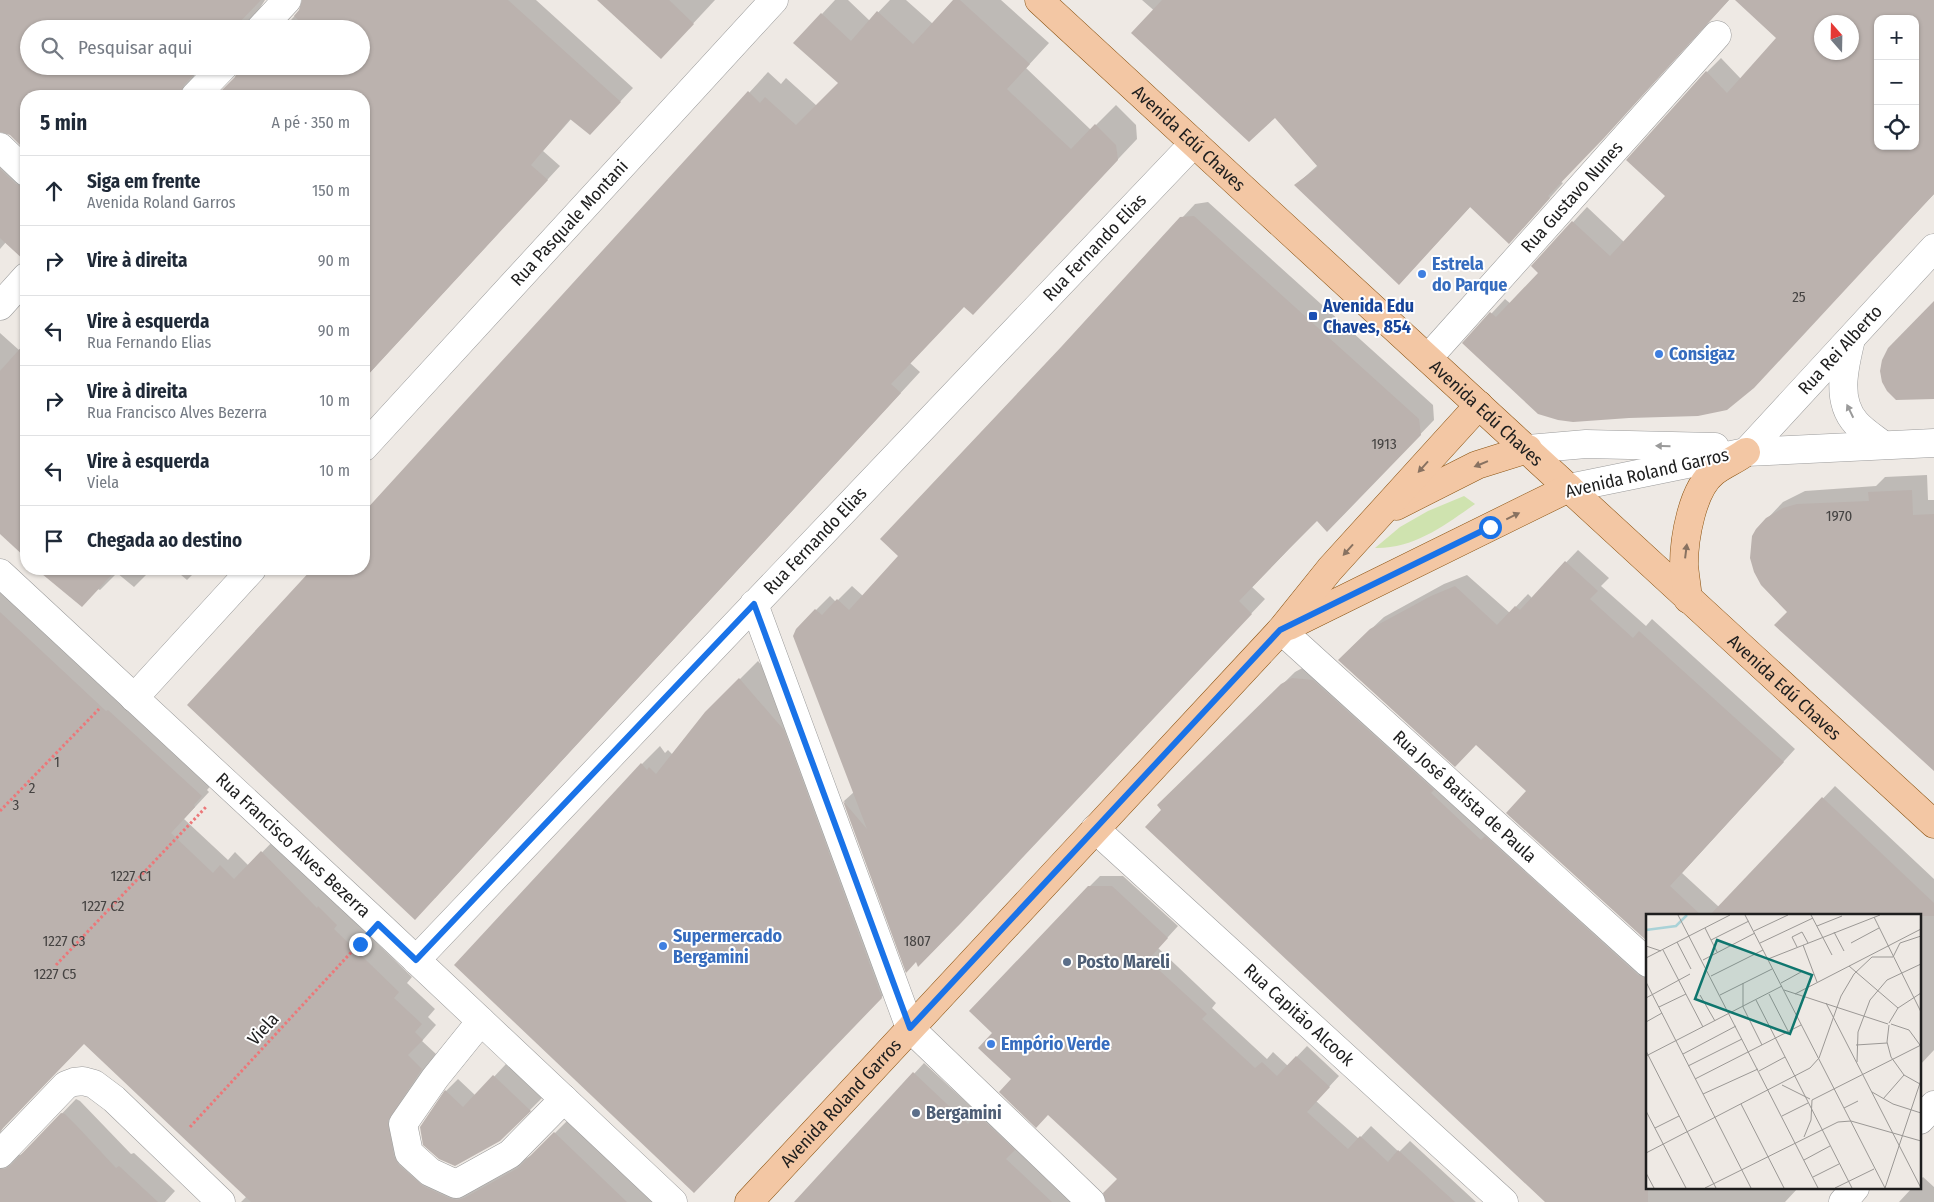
<!DOCTYPE html>
<html lang="pt">
<meta charset="utf-8">
<style>
body{margin:0;font-family:"Fira Sans Condensed",sans-serif;background:#f6f6f7;color:#1f2937}
.controls{position:absolute;right:15px;top:15px;display:grid;overflow:hidden;border-radius:10px;box-shadow:0 1px 4px #0004}
.controls button{width:45px;height:45px;display:grid;place-items:center;padding:0;border:0;border-bottom:1px solid #e0e1e3;background:#fff;color:#1f2937;font:25px sans-serif}
.compass{position:absolute;left:1814px;top:15px;width:45px;height:45px;border-radius:50%;background:#fff;box-shadow:0 1px 4px #0004;rotate:340deg}
.stop{position:absolute;width:15px;height:15px;margin:-11px;border:4px solid #1a73e8;border-radius:50%;background:#fff}
.stop.end{background:#1a73e8;border-color:#fff;box-shadow:0 1px 5px #0008}
.list{margin:0;padding:0;list-style:none}
h2{display:flex;justify-content:space-between;align-items:center;height:65px;margin:0;padding:0 20px;font-size:21px}
h2 small{font-size:16px;font-weight:400;color:#747a83}
.list li{display:grid;grid-template-columns:32px 1fr auto;gap:15px;align-items:center;box-sizing:border-box;height:70px;padding:0 20px;border-top:1px solid #e0e1e3}
.list b{display:block;font-size:19px;white-space:nowrap}
.list p{margin:0;font-size:16px;white-space:nowrap;color:#747a83}
.list em{font-size:16px;font-style:normal;color:#747a83}
.icon{flex:none;width:28px;height:28px;fill:none;stroke:currentColor;stroke-width:2;stroke-linecap:round;stroke-linejoin:round}
.map{position:relative;flex:none;width:1934px;height:1202px;overflow:hidden}
.search{position:absolute;background:#fff;box-shadow:0 1px 4px #0004;left:20px;top:20px;width:350px;height:55px;display:flex;align-items:center;gap:12px;box-sizing:border-box;padding:0 18px;border-radius:28px;color:#747a83;font-size:19px}
.panel{position:absolute;background:#fff;box-shadow:0 1px 4px #0004;left:20px;top:90px;width:350px;height:485px;border-radius:20px}
.map>svg:first-child{display:block}
.grass{fill:#cfe3af}
.shadow{fill:#0003;fill-rule:evenodd}
.building{fill:#bbb2ae;fill-rule:evenodd}
.lines{fill:none;stroke-linecap:round;stroke-linejoin:round}
.minor-casing{stroke:#9b9b9b;stroke-width:29}
.major-casing{stroke:#89510e;stroke-width:29}
.path{stroke:#ec7779;stroke-width:3;stroke-dasharray:2.5 2.5;stroke-linecap:butt}
.minor{stroke:#fff;stroke-width:28}
.major{stroke:#f3c7a4;stroke-width:28}
.oneway{fill:#9a9a9a}
.oneway2{fill:#887261}
.route{stroke:#1a73e8;stroke-width:6}
.shop-dot{fill:#3f7fe0;stroke:#fff;stroke-width:2}
.transit-dot{fill:#1a4fb4;stroke:#fff;stroke-width:2}
.service-dot{fill:#5c6f8a;stroke:#fff;stroke-width:2}
.labels{text-anchor:middle;dominant-baseline:central;stroke-width:4;stroke-linejoin:round;paint-order:stroke}
.number-label{font-size:15px;fill:#454342}
.street-label{font-size:18px;fill:#1e1e1e;stroke:#fff}
.shop-label{font-size:18px;font-weight:bold;fill:#366cbe;stroke:#fff;text-anchor:start}
.transit-label{font-size:18px;font-weight:bold;fill:#164399;stroke:#fff;text-anchor:start}
.service-label{font-size:18px;font-weight:bold;fill:#4e5e75;stroke:#fff;text-anchor:start}
.inset-river{fill:none;stroke:#a9d2d7;stroke-width:2.5}
.inset-road{fill:none;stroke:#9b9895;stroke-width:1}
.view{fill:#0f766e;fill-opacity:0.15;stroke:#0f766e;stroke-width:2.5}
.inset-edge{fill:none;stroke:#1e1e1e;stroke-width:2.5}
</style>
<div class="map">
<svg width="1934" height="1202" viewBox="0 0 1934 1202">
<rect width="100%" height="100%" fill="#eee9e4"/>
<path class="grass" d="M1464,496L1475,504C1445,525 1414,549 1375,548L1400,527L1428,511Z"/>
<g class="shadow">
<path d="M0,0H265L258,11V20L265,29H29V66L197,70L193,78V87L201,96H26V149L12,135L0,131Z"/>
<path d="M303,0H536L633,88L603,120L572,118L543,151L560,166L364,379V96H217L361,66V29H283L299,11Z"/>
<path d="M617,0H715L674,44Z"/>
<path d="M835,0H848L870,21L890,0H906L933,24L955,0H1001L1049,43L1026,68L1091,130L1116,105L1136,125L1137,139L973,313L965,305L910,363L920,372L435,898L189,705L314,569H364V514L768,72L781,84L786,78L817,106L840,83L822,14Z"/>
<path d="M1142,0H1729L1561,182L1563,183L1523,228L1471,206L1399,284L1296,185L1318,165L1275,116Z"/>
<path d="M1737,0H1926L1934,8V194L1831,303L1464,343L1505,299L1511,304L1540,273L1533,266L1587,207L1624,242L1666,196L1707,72L1721,58L1741,79L1777,38ZM1878,19H1915V146H1878ZM1822,22H1852V52H1822Z"/>
<path d="M0,141L26,168V261L6,242L0,249Z"/>
<path d="M1208,202L1433,405L1434,420L1341,517L1317,520L1252,587L1265,599L932,952L917,960L907,970L844,801L854,792L797,629L830,596L836,602L852,586L863,596L900,556L1062,347L1195,204Z"/>
<path d="M0,333L19,350L26,342V556L0,533Z"/>
<path d="M1927,475L1928,500H1934V769L1789,612L1767,519L1783,502L1805,491L1876,486L1885,477Z"/>
<path d="M1578,550L1609,578L1601,586L1646,626L1652,619L1795,749L1682,873L1719,907L1835,786L1934,879V1050L1920,1065V916H1648L1527,791L1476,744L1351,648L1384,617L1444,584L1467,575L1510,613L1528,594L1532,598Z"/>
<path d="M40,569H152L134,587L117,573L100,590L98,589L59,586Z"/>
<path d="M174,569H198L187,580Z"/>
<path d="M0,585L215,781L207,790L209,792L184,819L228,860L235,852L249,866L276,838L347,914L412,977L407,983L435,1009L428,1017L436,1025L422,1041L436,1054L404,1100L412,1150L479,1184L534,1154L569,1119L656,1202H241L247,1196L84,1043L3,1128L0,1133Z"/>
<path d="M758,661L801,713L899,979L712,1174L456,964L642,764L660,746L665,753L668,750L673,755L706,713Z"/>
<path d="M1306,666L1648,961V1188H1798L1785,1202H1548L1163,810L1214,751L1295,672Z"/>
<path d="M1100,876H1123L1178,926L1158,948L1216,1003L1212,1008L1267,1059L1273,1052L1288,1066L1307,1046L1339,1076L1316,1101L1359,1139L1371,1126L1399,1152L1410,1141L1476,1202H1107L1119,1179L1013,1079L994,1033L1089,887Z"/>
<path d="M924,1063L979,1114L989,1105L1074,1202H796Z"/>
<path d="M506,1064L542,1098L500,1140L421,1128L446,1091L458,1079L476,1096Z"/>
<path d="M76,1099L80,1101L131,1154L134,1153L175,1191L165,1202H0V1146L10,1155H20L25,1152Z"/>
<path d="M1923,1177L1934,1187V1202H1899L1912,1188H1920V1180Z"/>
</g>
<g class="building">
<path d="M0,0H261L233,29H29V66H202L184,85L180,96H26V151L10,135L0,132Z"/>
<path d="M302,0H508L621,102L590,135L570,119L531,165L548,180L364,379V96H216L235,77L239,66H361V29H308L294,16L299,10Z"/>
<path d="M597,0H669L694,24L661,59Z"/>
<path d="M953,0H960L1030,64L1007,89L1012,94L1071,149L1095,124L1116,145L1118,160L973,315L964,307L891,384L901,393L415,920L187,705L312,569H364V512L748,91L760,103L765,97L796,125L838,83L793,43L821,13L851,41L877,11L913,44Z"/>
<path d="M1162,0H1729L1604,138L1548,196L1550,198L1509,244L1470,207L1399,285L1294,185L1318,167L1275,118L1249,142L1131,33Z"/>
<path d="M1735,0H1934V194L1754,388L1727,410L1698,416L1629,418L1573,422L1558,420L1538,414L1462,343L1490,312L1496,317L1538,273L1531,266L1572,221L1610,256L1665,196L1626,160L1706,71L1727,93L1776,38ZM1878,19H1915V146H1878ZM1822,22H1852V52H1822Z"/>
<path d="M0,169L16,184L26,187V262L0,238Z"/>
<path d="M1194,216L1419,419L1421,435L1327,532L1317,521L1289,549L1239,601L1252,614L961,923L918,967L916,962L906,973L843,801L867,829L793,636L796,629L815,609L822,615L837,599L849,610L898,556L880,539L1062,346L1180,217Z"/>
<path d="M1934,301V399L1896,400L1887,391L1882,382L1880,371L1882,360L1888,348Z"/>
<path d="M26,342V558L0,534V371Z"/>
<path d="M1912,490L1913,515L1934,514V771L1774,625L1787,612L1761,585L1754,572L1750,558L1752,536L1756,529L1766,518L1783,508L1797,504L1869,501L1868,492Z"/>
<path d="M1565,561L1598,591L1590,599L1633,638L1639,631L1784,762L1670,886L1702,916H1648V942L1506,813L1526,791L1476,745L1455,767L1338,660L1370,629L1431,596L1455,586L1497,625L1515,606L1520,610Z"/>
<path d="M36,569H117L82,607Z"/>
<path d="M0,612L106,711L108,710L202,796L194,805L195,807L171,833L213,873L220,865L234,879L261,851L317,908L318,906L337,925L334,929L399,992L394,998L422,1024L415,1032L423,1040L408,1055L422,1069L388,1121L394,1156L399,1165L423,1186L449,1198L457,1200L464,1198L518,1168L554,1132L627,1202H251L84,1044L0,1131Z"/>
<path d="M739,678L784,730L882,998L694,1193L454,965L641,763L647,770L649,767L656,774L705,712Z"/>
<path d="M1292,678L1313,680L1434,790L1431,793L1481,840L1485,836L1638,975L1648,978V1202H1545L1145,827L1161,810L1157,805L1281,684Z"/>
<path d="M1822,797L1934,903V916H1709Z"/>
<path d="M1088,886H1112L1168,938L1148,960L1207,1014L1202,1019L1255,1068L1262,1062L1277,1076L1296,1056L1330,1087L1307,1112L1348,1149L1360,1136L1388,1162L1398,1150L1455,1202H1106L1103,1193L1117,1179L1048,1115L1036,1128L999,1092L1011,1079L978,1048L992,1033L969,1011Z"/>
<path d="M913,1072L968,1124L977,1114L1015,1150L1006,1159L1052,1202H794Z"/>
<path d="M493,1075L531,1111L500,1141L455,1166L439,1159L423,1145L420,1127L445,1090L463,1107Z"/>
<path d="M61,1113L65,1114L76,1125L116,1168L119,1166L158,1202H0V1169H5L11,1165Z"/>
</g>
<g class="lines">
<g class="minor-casing">
<g id="minor">
<path d="M260,29L287,0"/>
<path d="M195,96L224,66"/>
<path d="M0,147L26,172"/>
<path d="M0,306L26,277"/>
<path d="M1851,339C1845,365 1835,400 1856,423C1863,431 1874,438 1883,445"/>
<path id="s1" d="M1428,358L1717,35"/>
<path id="s2" d="M364,447L774,0"/>
<path d="M1528,449L1586,444L1715,447"/>
<path id="s3" d="M1746,452L1934,248"/>
<path d="M1569,488L1746,452L1934,443"/>
<path id="s4" d="M0,573L378,924L673,1202"/>
<path d="M754,604L910,1028L1091,1202"/>
<path id="s5" d="M1281,630L1648,963"/>
<path d="M134,698L252,569"/>
<path id="s6" d="M1095,829L1504,1202"/>
<path id="s7" d="M416,960L1194,143"/>
<path d="M481,1021L435,1078L403,1124L409,1153L430,1172L456,1184L510,1154L564,1099"/>
<path d="M1920,1120L1934,1105"/>
<path d="M0,1154L66,1085L74,1082L83,1081L94,1084L114,1099L221,1202"/>
<path d="M1843,1202L1855,1188"/>
</g>
</g>
<g class="major-casing">
<g id="major">
<path id="s8" d="M1039,0C1337,275 1634,551 1934,824"/>
<path d="M1396,506L1477,465L1528,449"/>
<path d="M1688,599C1687,588 1685,576 1684,565C1684,539 1692,489 1714,472C1724,464 1736,460 1746,452"/>
<path d="M1289,626L1569,488"/>
<path id="s9" d="M749,1202L1281,630L1330,569L1479,405"/>
</g>
</g>
<g class="path">
<path d="M0,811L99,709"/>
<path d="M56,965L206,807"/>
<path d="M190,1127L357,946"/>
</g>
<use href="#minor" class="minor"/>
<use href="#major" class="major"/>
</g>
<defs><path id="oneway-solid" d="M-6-.8H1V-3.2L6.5 0L1 3.2V.8H-6Z" transform="scale(1.25)"/></defs>
<g class="oneway">
<use href="#oneway-solid" transform="translate(1850 411) rotate(-116)"/>
<use href="#oneway-solid" transform="translate(1663 446) rotate(-179)"/>
</g>
<g class="oneway2">
<use href="#oneway-solid" transform="translate(1481 464) rotate(158)"/>
<use href="#oneway-solid" transform="translate(1423 467) rotate(132)"/>
<use href="#oneway-solid" transform="translate(1513 516) rotate(-26)"/>
<use href="#oneway-solid" transform="translate(1348 550) rotate(132)"/>
<use href="#oneway-solid" transform="translate(1686 551) rotate(-83)"/>
</g>
<g class="lines">
<path class="route" d="M360,944L378,924L416,960L754,604L910,1028L1280,630L1490,527"/>
</g>
<g class="shop-dot">
<circle cx="1422" cy="274" r="5"/>
<circle cx="1659" cy="354" r="5"/>
<circle cx="663" cy="946" r="5"/>
<circle cx="991" cy="1044" r="5"/>
</g>
<rect class="transit-dot" x="1308" y="311" width="10" height="10" rx="2.5"/>
<g class="service-dot">
<circle cx="1067" cy="962" r="5"/>
<circle cx="916" cy="1113" r="5"/>
</g>
<g class="labels">
<g class="number-label">
<text x="1799" y="297">25</text>
<text x="1384" y="444">1913</text>
<text x="1839" y="516">1970</text>
<text x="57" y="762">1</text>
<text x="32" y="788">2</text>
<text x="16" y="805">3</text>
<text x="131" y="876">1227 C1</text>
<text x="103" y="906">1227 C2</text>
<text x="64" y="941">1227 C3</text>
<text x="917" y="941">1807</text>
<text x="55" y="974">1227 C5</text>
</g>
<g class="street-label">
<text stroke="none"><textPath href="#s8" startOffset="204">Avenida Edú Chaves</textPath></text>
<text stroke="none"><textPath href="#s1" startOffset="216">Rua Gustavo Nunes</textPath></text>
<text stroke="none"><textPath href="#s2" startOffset="304">Rua Pasquale Montani</textPath></text>
<text stroke="none"><textPath href="#s7" startOffset="984">Rua Fernando Elias</textPath></text>
<text stroke="none"><textPath href="#s3" startOffset="139">Rua Rei Alberto</textPath></text>
<text stroke="none"><textPath href="#s8" startOffset="609">Avenida Edú Chaves</textPath></text>
<text transform="translate(1647 473) rotate(-13)">Avenida Roland Garros</text>
<text stroke="none"><textPath href="#s7" startOffset="579">Rua Fernando Elias</textPath></text>
<text stroke="none"><textPath href="#s8" startOffset="1014">Avenida Edú Chaves</textPath></text>
<text stroke="none"><textPath href="#s5" startOffset="248">Rua José Batista de Paula</textPath></text>
<text stroke="none"><textPath href="#s4" startOffset="400">Rua Francisco Alves Bezerra</textPath></text>
<text stroke="none"><textPath href="#s6" startOffset="276">Rua Capitão Alcook</textPath></text>
<text transform="translate(263 1029) rotate(-48)">Viela</text>
<text stroke="none"><textPath href="#s9" startOffset="135">Avenida Roland Garros</textPath></text>
</g>
<g class="shop-label">
<text x="1432" y="264">Estrela<tspan x="1432" dy="21">do Parque</tspan></text>
<text x="1669" y="354">Consigaz</text>
<text x="673" y="936">Supermercado<tspan x="673" dy="21">Bergamini</tspan></text>
<text x="1001" y="1044">Empório Verde</text>
</g>
<g class="transit-label">
<text x="1323" y="306">Avenida Edu<tspan x="1323" dy="21">Chaves, 854</tspan></text>
</g>
<g class="service-label">
<text x="1077" y="962">Posto Mareli</text>
<text x="926" y="1113">Bergamini</text>
</g>
</g>
<g transform="translate(1646 914)">
<rect width="275" height="275" fill="#eee9e4"/>
<path class="inset-river" d="M0,16L30,12L41,1"/>
<path class="inset-road" d="M32,1L172,274M99,1L239,274M165,1L186,41M228,3L275,98M171,12L196,2M59,14L71,38M108,17L142,1M188,18L198,37M65,26L103,7M31,28L45,55M114,29L167,4M205,29L233,14M157,31L171,68M0,32L15,37M151,33L146,23L156,18L162,29M17,36L57,113M247,43L254,29L275,22M0,44L84,1M122,45L234,1M57,46L109,19M203,52L252,94M65,62L117,36M0,68L105,274M97,69V93L116,131M135,69L155,58M138,76L242,110M123,80L142,117M149,80L275,15M54,81L69,107M74,81L126,55M0,84L44,60M110,86L206,274M180,89L275,274M13,93L40,80M0,108L16,99M243,109L252,94L275,79M245,110L263,116L274,131M243,111L241,128L245,143L258,161L274,170M210,131L241,129M0,137L70,274M37,140L90,112M0,142L136,72M211,148L212,118L224,86L241,66L275,50M42,152L96,125M113,157L139,143M49,165L155,111M136,171L164,185M226,178L247,190L275,199M57,180L112,155M237,185L258,161M166,186L275,131M95,190L138,274M198,194L212,187M0,197L40,274M136,202L162,189M9,214L33,202M158,223L165,206L166,186M0,239L164,154L173,144L195,82L208,60L226,43H247M158,246L184,232M0,259L8,274M167,263L193,250M59,274L192,208L205,207L275,227M189,274L228,255M239,274L275,166"/>
<path class="view" d="M71,26L166,61L144,120L49,85Z"/>
<rect width="275" height="275" class="inset-edge"/>
</g>
</svg>
<div class="controls">
<button>+</button>
<button>−</button>
<button><svg class="icon" aria-label="locate" viewBox="0 0 24 24"><circle cx="12" cy="12" r="6"/><path d="M12 2v4M12 18v4M2 12h4M18 12h4"/></svg></button>
</div>
<svg class="compass" viewBox="-18 -18 36 36"><path d="M0-13l5 13h-10z" fill="#e53935"/><path d="M0 13l5-13h-10z" fill="#747a83"/></svg>
<div class="stop" style="left:1490px;top:527px"></div>
<div class="stop end" style="left:360px;top:944px"></div>
<div class="search"><svg class="icon" aria-label="search" viewBox="0 0 24 24"><circle cx="10" cy="10" r="6"/><path d="M15 15l6 6"/></svg>Pesquisar aqui</div>
<section class="panel">
<h2>5 min<small>A pé · 350 m</small></h2>
<ul class="list">
<li><svg class="icon" aria-label="ahead" viewBox="0 0 24 24"><path d="M12 20V5M6 11l6-6 6 6"/></svg><div><b>Siga em frente</b><p>Avenida Roland Garros</p></div><em>150 m</em></li>
<li><svg class="icon" aria-label="right" viewBox="0 0 24 24"><path d="M7 20v-9h11M14 6l5 5-5 5"/></svg><div><b>Vire à direita</b></div><em>90 m</em></li>
<li><svg class="icon" aria-label="left" viewBox="0 0 24 24"><path d="M17 20v-9H6M10 6l-5 5 5 5"/></svg><div><b>Vire à esquerda</b><p>Rua Fernando Elias</p></div><em>90 m</em></li>
<li><svg class="icon" aria-label="right" viewBox="0 0 24 24"><path d="M7 20v-9h11M14 6l5 5-5 5"/></svg><div><b>Vire à direita</b><p>Rua Francisco Alves Bezerra</p></div><em>10 m</em></li>
<li><svg class="icon" aria-label="left" viewBox="0 0 24 24"><path d="M17 20v-9H6M10 6l-5 5 5 5"/></svg><div><b>Vire à esquerda</b><p>Viela</p></div><em>10 m</em></li>
<li><svg class="icon" aria-label="arrive" viewBox="0 0 24 24"><path d="M6 21V4h12l-3 4 3 4H6"/></svg><div><b>Chegada ao destino</b></div></li>
</ul>
</section>
</div>
